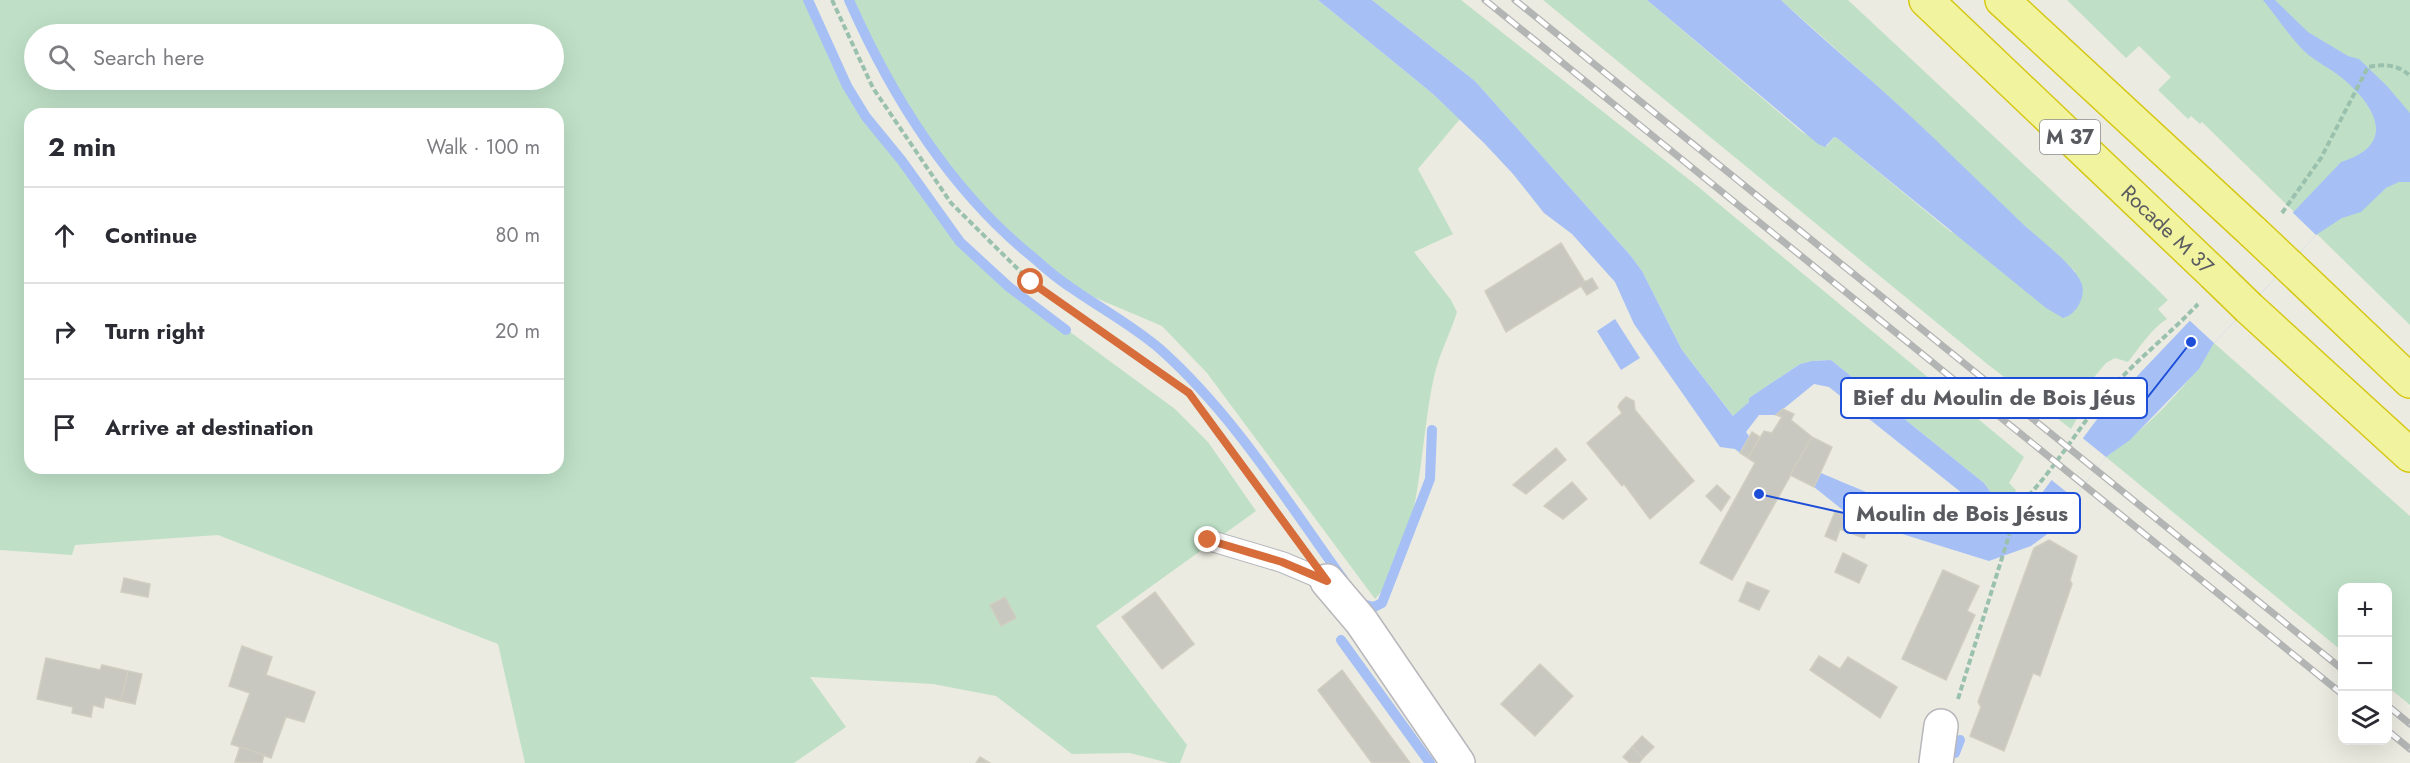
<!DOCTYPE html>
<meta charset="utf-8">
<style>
body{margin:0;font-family:Jost,sans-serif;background:#f7f7f7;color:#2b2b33}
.controls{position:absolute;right:18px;bottom:18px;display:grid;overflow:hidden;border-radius:12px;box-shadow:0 6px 24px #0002}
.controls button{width:54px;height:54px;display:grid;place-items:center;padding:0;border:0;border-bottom:2px solid #e1e1e2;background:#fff;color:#2b2b33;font:30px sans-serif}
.stop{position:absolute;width:18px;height:18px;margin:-14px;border:4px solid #d76d3b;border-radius:50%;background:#fff}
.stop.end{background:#d76d3b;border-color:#fff;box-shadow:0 2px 6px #0008}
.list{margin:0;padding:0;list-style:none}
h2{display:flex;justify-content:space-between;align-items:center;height:78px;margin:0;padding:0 24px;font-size:26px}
h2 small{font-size:20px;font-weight:400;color:#7c7c81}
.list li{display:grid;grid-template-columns:39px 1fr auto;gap:18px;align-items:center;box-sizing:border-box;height:96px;padding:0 24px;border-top:2px solid #e1e1e2}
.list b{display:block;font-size:22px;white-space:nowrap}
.list em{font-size:20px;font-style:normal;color:#7c7c81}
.icon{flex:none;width:33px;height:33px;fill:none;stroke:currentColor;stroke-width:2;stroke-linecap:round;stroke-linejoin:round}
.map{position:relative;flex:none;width:2410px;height:763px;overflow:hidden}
.search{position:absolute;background:#fff;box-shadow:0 6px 24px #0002;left:24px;top:24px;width:540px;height:66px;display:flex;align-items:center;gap:15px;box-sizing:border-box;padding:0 21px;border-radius:33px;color:#7c7c81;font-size:22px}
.panel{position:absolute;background:#fff;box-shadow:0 6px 24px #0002;left:24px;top:108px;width:540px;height:366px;border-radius:18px}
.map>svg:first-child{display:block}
.green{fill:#bfe0c7;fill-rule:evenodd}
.water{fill:#a6c0f6}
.pier{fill:#ebebe1}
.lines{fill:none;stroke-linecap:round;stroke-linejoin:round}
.stream{stroke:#a6c0f6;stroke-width:10}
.building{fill:#c8c8c0;stroke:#cfcec0;stroke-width:1.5}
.service-casing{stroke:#b7b7bc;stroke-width:22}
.minor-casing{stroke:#b7b7bc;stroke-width:36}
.trunk-casing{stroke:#d6c816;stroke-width:36}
.path{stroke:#9ac0ae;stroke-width:4;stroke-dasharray:6 3;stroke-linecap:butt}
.service{stroke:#fff;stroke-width:20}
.minor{stroke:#fff;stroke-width:33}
.trunk{stroke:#f1f39e;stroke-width:33}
.rail-casing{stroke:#b3b4b4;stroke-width:7}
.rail{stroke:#fff;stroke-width:4.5;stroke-dasharray:14;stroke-linecap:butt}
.trunk-bridge-casing{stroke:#d6c816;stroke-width:36;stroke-linecap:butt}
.trunk-bridge{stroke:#f1f39e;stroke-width:33}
.route{stroke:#d76d3b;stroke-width:8}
.labels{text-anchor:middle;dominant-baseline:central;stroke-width:5;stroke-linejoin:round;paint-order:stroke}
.shield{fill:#fff;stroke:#8c8c90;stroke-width:1.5}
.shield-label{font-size:20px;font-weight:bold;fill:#5a5b60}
.street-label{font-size:21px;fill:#5a5b60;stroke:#fff}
.leader{fill:none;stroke:#1d4ed8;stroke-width:2}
.callout-dot{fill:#1d4ed8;stroke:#fff;stroke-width:2}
.callout{fill:#fff;stroke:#1d4ed8;stroke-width:2}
.callout-label{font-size:22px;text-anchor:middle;font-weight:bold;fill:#5a5b60}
</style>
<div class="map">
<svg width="2410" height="763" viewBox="0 0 2410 763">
<rect width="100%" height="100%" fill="#ebebe1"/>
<g class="green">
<path d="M0,0H808L847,86L866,117L902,161L960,242L1009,287L1175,409L1208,442L1256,511L1096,626L1187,745L1180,763H1169L1130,753L1072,754L996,696L933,684L810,677L846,727L794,763H525L498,644L218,535L75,545L72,555L0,550ZM34,34H554V80H34ZM30,114H558V468H30Z"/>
<path d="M852,0H1318L1433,94L1460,119L1418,169L1453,234L1414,252L1451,300L1457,312C1450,334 1439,354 1434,377C1419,442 1422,550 1375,599L1207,373L1162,326L1070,287L1032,257L945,168L899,97L863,33Z"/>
<path d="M1372,0H1461L1696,185L2024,457L2009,483L2016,490L2006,513L1984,483L1831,360L1812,361L1800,364L1749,398V402L1734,417L1682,350L1642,271L1631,256L1475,81Z"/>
<path d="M1543,0H1647L1802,132L1827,146L1834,137L1837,138L1951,232L2076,272L2037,238L1903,109L1781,0H1848L2156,288L2168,300L2158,309L2167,319C2150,330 2141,346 2128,362L2115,358L2106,363L2095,376L2088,399L2071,429L1986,363Z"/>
<path d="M2067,0H2410V325L2202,122L2200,124L2191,116L2188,119L2158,90L2171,77L2139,46L2126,58Z"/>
<path d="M2214,343L2410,516V705L2388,687V588H2342V651L2106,457C2147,428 2189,386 2214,343Z"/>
</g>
<g class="water">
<path d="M1318,0H1372L1475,81L1631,256L1642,271L1682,350L1733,416L1749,402V398L1800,364L1812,361L1831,360L1984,483L2006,513H2027L2101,414L2341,162C2397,145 2377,107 2342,78C2330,68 2316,62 2304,51C2289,36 2277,17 2263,0H2275L2308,32L2348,56L2359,59L2387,86L2410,113V182H2399L2386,188L2361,212L2342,218L2316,235L2214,343L2199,369L2130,440L2106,457L2074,498L2061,524L2031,546L1989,561L1854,519L1814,487L1821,473C1875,496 1936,523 1995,525L1997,521L1829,387L1814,384L1776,415H1759L1746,432L1749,436L1740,453L1735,449L1720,447L1634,324L1615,282L1572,234L1544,213L1513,174L1484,143L1433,94Z"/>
<path d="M1647,0H1781C1821,38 1864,73 1904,110C1944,147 1983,186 2023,224C2038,238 2074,265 2081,282C2087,295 2077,315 2063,318L2046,308L1837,138L1834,137L1825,147L1818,144Z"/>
<path d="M1615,319L1640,358L1621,370L1597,331Z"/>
</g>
<g class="pier">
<path d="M2291,211L2316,235L2214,343L2188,319Z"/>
<path d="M2080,436L2106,457L2074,498L2049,478Z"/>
</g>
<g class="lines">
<g class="stream">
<path d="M808,0L847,86L866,117L902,161L960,242L1009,287L1066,330"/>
<path d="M849,0C892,97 951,192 1035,259C1046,269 1058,279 1070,287C1100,308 1132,325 1160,349C1233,414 1286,500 1343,579"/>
<path d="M1360,601L1362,604L1374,607L1382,603L1430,479L1432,430"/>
<path d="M1341,640L1430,763"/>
<path d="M1955,753L1960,740"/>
</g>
</g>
<g class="building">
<path d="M1561,243L1585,282L1592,278L1598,288L1587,295L1581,286L1506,332L1485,291Z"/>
<path d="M1626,397L1634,401L1635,410L1694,481L1650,519L1624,484L1622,486L1587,443L1622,413L1618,407L1620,403Z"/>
<path d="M1783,409L1794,414L1791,420L1812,437L1732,580L1700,563L1755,463L1748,458L1764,431L1772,433L1782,417L1776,415Z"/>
<path d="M1752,432L1760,437L1748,458L1740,453Z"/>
<path d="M1812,437L1832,447L1814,487L1790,475Z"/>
<path d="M1556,448L1566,460L1526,494L1513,485Z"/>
<path d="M1572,482L1587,499L1563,519L1544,506Z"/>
<path d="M1717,485L1730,497L1721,511L1706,496Z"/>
<path d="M1835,512L1870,523L1864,538L1840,529L1836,541L1825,536Z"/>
<path d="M2049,540L2077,556L2070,580L2072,584L2040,676L2033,673L2004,751L1970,736L1981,707L1978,702L2034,548Z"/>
<path d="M1843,553L1867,565L1859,583L1835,572Z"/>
<path d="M1943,570L1979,586L1967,611L1975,615L1946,680L1902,659Z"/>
<path d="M124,578L150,584L148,597L121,592Z"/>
<path d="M1747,582L1769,591L1759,610L1739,601Z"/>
<path d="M1155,592L1194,644L1162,669L1122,617Z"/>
<path d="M1005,597L1016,618L1001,626L990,605Z"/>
<path d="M242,646L272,657L266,675L315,692L304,722L286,717L271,758L231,744L250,693L229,686Z"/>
<path d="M1819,656L1840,669L1848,657L1897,687L1880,718L1810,670Z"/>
<path d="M46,658L100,670L102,665L128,671L121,701L105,697L103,708L93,705L91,717L72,713L73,707L37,699Z"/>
<path d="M1540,664L1573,696L1535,736L1501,704Z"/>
<path d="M1342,670L1410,763H1372L1318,690Z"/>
<path d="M128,671L142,674L135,704L121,701Z"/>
<path d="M1642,736L1654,747L1643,758L1632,747Z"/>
<path d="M240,747L264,755L262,763L235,762Z"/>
<path d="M1632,747L1643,758L1639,763H1630L1623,757Z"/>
<path d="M980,757L990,763H976Z"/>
</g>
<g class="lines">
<g class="service-casing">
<path id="service" d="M1208,540L1282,562L1327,581"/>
</g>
<g class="minor-casing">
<g id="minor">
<path d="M1327,581L1361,621L1458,763"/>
<path d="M1936,763L1941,726"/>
</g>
</g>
<g class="trunk-casing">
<g id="trunk">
<path id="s1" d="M1926,0L2214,274"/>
<path d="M2002,0L2253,232"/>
<path d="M2288,265L2410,381"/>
<path d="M2249,308L2410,455"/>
</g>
</g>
<g class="path">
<path d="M832,0L873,88L951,203L1031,282L1189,394L1292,535"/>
<path d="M2282,213L2321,158L2368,67C2383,64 2398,64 2410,76"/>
<path d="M1958,699L2016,513C2026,497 2039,485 2050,470C2070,444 2088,416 2108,392C2136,360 2169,335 2198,304"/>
</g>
<use href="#service" class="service"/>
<use href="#minor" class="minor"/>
<use href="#trunk" class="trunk"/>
<g class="rail-casing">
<g id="rail">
<path d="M1485,0L2342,694"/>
<path d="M1515,0L2342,669"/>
<path d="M2388,706L2410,724"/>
<path d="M2388,731L2410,749"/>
</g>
</g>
<use href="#rail" class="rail"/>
<g class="trunk-bridge-casing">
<g id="trunk-bridge">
<path d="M2253,232L2288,265"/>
<path d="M2214,274L2249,308"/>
</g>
</g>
<use href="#trunk-bridge" class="trunk-bridge"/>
</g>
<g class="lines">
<path class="route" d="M1031,282L1189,393L1327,581L1282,562L1208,540"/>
</g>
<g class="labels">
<rect class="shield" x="2040" y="120" width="60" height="34" rx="4.5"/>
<g class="shield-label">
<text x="2070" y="137">M 37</text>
</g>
<g class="street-label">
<text stroke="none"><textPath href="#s1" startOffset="333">Rocade M 37</textPath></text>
</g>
</g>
<path class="leader" d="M2191 342L2147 398M1759 494L1844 513"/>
<g class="callout-dot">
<circle cx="2191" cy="342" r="6"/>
<circle cx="1759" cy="494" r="6"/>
</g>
<g class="callout">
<rect x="1841" y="378" width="306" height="40" rx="6"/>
<rect x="1844" y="493" width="236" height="40" rx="6"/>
</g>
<g class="callout-label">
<text x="1994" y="405">Bief du Moulin de Bois Jéus</text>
<text x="1962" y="521">Moulin de Bois Jésus</text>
</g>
</svg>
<div class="controls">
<button>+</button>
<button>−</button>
<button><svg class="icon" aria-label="layers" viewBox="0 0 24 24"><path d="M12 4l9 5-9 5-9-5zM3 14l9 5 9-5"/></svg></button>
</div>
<div class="stop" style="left:1031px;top:282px"></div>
<div class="stop end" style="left:1208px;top:540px"></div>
<div class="search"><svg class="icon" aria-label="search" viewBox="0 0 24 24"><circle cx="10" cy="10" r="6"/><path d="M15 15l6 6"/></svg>Search here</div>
<section class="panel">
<h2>2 min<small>Walk · 100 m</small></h2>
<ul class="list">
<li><svg class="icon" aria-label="ahead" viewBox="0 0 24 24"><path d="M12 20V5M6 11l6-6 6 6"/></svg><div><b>Continue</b></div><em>80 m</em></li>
<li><svg class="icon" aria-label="right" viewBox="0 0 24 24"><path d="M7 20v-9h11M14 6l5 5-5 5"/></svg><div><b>Turn right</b></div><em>20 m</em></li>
<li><svg class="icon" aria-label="arrive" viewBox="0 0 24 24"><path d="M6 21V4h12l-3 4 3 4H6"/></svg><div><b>Arrive at destination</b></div></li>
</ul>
</section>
</div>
